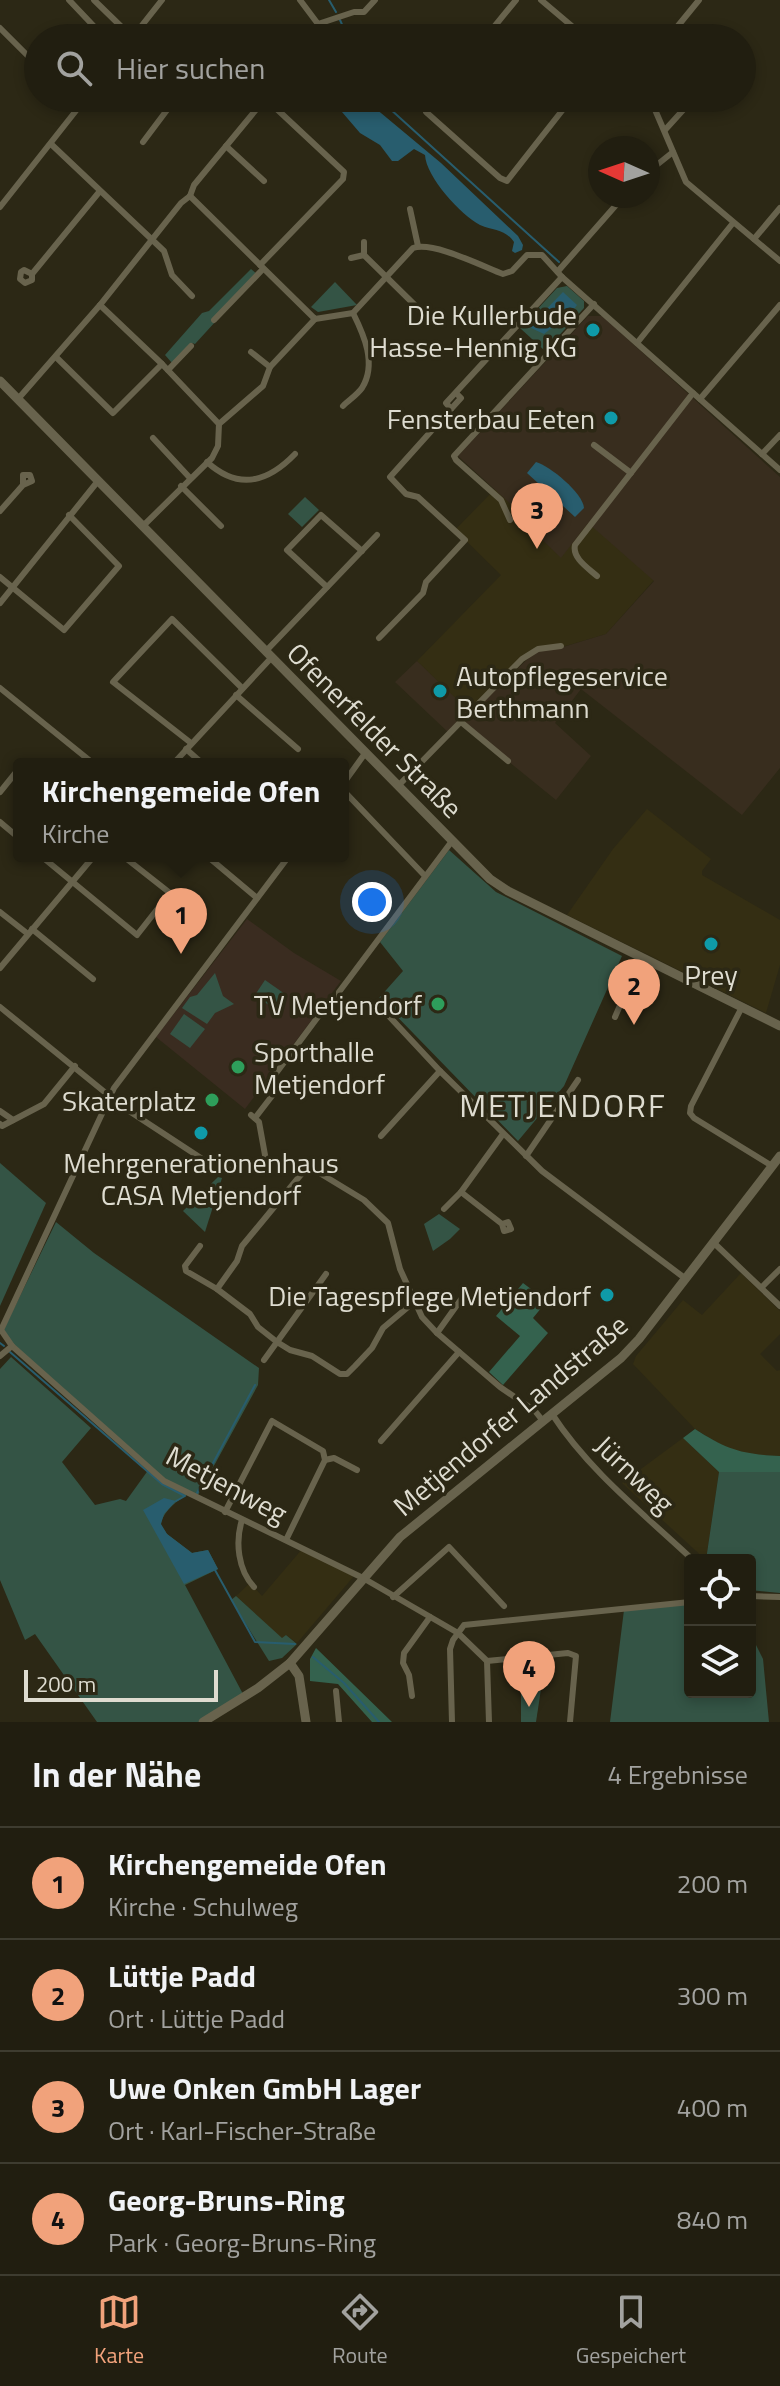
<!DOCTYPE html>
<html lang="de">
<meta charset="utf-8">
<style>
body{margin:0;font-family:"Titillium Web",sans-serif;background:#292719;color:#f1f3f6}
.controls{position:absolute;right:24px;bottom:24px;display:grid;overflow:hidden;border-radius:8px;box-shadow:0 4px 12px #0003}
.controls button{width:72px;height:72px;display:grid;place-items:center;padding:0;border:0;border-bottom:2px solid #3e3c30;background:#211e10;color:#f1f3f6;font:40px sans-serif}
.compass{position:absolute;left:588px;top:136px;width:72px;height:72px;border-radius:50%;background:#211e10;box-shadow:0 4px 12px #0003;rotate:273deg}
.scale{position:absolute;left:24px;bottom:20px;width:194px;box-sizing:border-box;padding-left:8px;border:4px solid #dedcd0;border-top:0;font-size:22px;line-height:28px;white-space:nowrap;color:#dedcd0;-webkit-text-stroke:6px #2c2815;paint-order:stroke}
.you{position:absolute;left:372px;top:902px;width:28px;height:28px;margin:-20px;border:6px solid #fff;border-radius:50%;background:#1a73e8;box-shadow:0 0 0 12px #1a73e833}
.badge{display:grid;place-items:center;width:52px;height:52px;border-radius:50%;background:#f1a27b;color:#111;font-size:26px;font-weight:700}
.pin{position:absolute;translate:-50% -66px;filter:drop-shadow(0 2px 4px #0008)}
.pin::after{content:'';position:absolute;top:42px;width:28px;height:24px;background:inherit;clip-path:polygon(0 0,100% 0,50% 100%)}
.popup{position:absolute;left:13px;top:758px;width:336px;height:104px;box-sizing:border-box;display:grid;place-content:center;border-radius:8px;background:#211e10;filter:drop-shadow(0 2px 6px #0005);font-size:26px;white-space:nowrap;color:#a2a29f}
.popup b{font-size:30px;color:#f1f3f6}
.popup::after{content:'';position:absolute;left:50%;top:100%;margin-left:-16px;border:16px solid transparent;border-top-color:#211e10}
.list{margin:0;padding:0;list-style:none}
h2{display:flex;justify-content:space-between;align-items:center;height:104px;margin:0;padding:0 32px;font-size:34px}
h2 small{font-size:26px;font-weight:400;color:#a2a29f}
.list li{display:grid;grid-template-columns:52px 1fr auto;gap:24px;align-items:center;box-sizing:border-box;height:112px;padding:0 32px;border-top:2px solid #3e3c30}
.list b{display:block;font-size:30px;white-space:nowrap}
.list p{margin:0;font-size:26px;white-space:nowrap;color:#a2a29f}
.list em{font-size:26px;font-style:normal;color:#a2a29f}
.icon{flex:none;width:44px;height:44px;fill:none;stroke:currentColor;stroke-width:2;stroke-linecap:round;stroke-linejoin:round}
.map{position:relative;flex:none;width:780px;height:1722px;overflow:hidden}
.search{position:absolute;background:#211e10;box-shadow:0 4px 12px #0003;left:24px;right:24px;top:24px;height:88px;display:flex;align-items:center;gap:20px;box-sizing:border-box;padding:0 28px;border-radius:44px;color:#a2a29f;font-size:30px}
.sheet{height:552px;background:#211e10}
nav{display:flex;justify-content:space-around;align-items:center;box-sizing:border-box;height:112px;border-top:2px solid #3e3c30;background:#211e10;font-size:22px;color:#a2a29f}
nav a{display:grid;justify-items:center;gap:4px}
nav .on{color:#f1a27b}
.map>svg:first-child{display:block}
.built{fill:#342e13}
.industrial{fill:#382d1e}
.education{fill:#3a2c20}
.green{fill:#345445}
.forest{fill:#34624e}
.water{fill:#285d6e}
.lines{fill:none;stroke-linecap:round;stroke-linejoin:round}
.stream{stroke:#285d6e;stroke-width:2}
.street{stroke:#68634d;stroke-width:6}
.secondary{stroke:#68634d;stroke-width:9}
.culture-dot{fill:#0f9aa8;stroke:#2c2815;stroke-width:3}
.leisure-dot{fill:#2e9e5b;stroke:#2c2815;stroke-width:3}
.labels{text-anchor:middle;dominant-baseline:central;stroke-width:7;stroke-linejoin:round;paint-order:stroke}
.poi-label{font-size:28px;fill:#dedcd0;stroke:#2c2815;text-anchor:end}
.street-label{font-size:28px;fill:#dedcd0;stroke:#2c2815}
.quarter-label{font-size:32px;letter-spacing:2px;fill:#dedcd0;stroke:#2c2815}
</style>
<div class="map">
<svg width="780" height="1722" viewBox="0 0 780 1722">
<rect width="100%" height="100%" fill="#2c2815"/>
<g class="built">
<path d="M495,489L528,519L524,522L561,557L588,522L654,580L606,634L522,659L470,713L417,661L501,575L455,530Z"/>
<path d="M647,809L711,859L702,871V875L780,920V965L766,1013L567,915L613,849Z"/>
<path d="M741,1273L780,1311V1334L760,1354L777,1371L780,1370V1456L747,1455L723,1446L695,1429L633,1364L636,1356L683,1300L702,1315Z"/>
<path d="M683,1438L719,1472L706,1560L622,1483Z"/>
<path d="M303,1548L354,1576L297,1643L286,1635L282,1639L236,1596L250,1583L262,1596Z"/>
</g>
<path class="industrial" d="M588,316H602L780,477V768L742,815L581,689L555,723L591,756L556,800L461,723L450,734L395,682L417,661L471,713L538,649L563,647L606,634L654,581L588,523L561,558L524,522L527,519L458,456Z"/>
<path class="education" d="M247,919L294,953L341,981L245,1109L156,1037Z"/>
<g class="green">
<path d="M251,269L258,275L195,344L192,343L172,363L165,355L202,313L209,311Z"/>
<path d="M335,282L357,305L318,312L311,307Z"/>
<path d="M567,286L584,301V308L545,351L520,328L557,288Z"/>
<path d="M305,497L319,510L302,527L288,514Z"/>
<path d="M449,850L496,892L622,956L564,1086L518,1141L379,998L403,971L380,942Z"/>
<path d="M215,973L223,996L234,1004L215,1013L207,1024L182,1008L190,997L197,995Z"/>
<path d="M265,980L285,994L274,1009L255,995Z"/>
<path d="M184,1014L205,1029L190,1048L170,1034Z"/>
<path d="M0,1163L46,1203L0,1306Z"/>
<path d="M218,1177L222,1178L205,1232L183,1211Z"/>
<path d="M439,1214L460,1229L450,1239L433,1251L424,1224Z"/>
<path d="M56,1222L94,1253L259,1368L258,1385L197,1497L190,1493C177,1501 166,1508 160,1524L167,1534L192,1553L208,1550L218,1569L185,1585L243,1694L198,1722H97L35,1634L25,1640L0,1580V1369L11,1357L91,1428L62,1462L95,1505L120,1499L126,1501L149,1469L12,1346L3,1331Z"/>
<path d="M719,1472H780V1593L750,1590V1560H706Z"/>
<path d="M236,1596L282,1638L286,1635L297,1644L282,1658L269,1661L231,1600Z"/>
<path d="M750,1600H752L755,1643L763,1659L769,1722H610L624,1610L690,1604V1692H750Z"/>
<path d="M541,1689L536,1722H521V1692Z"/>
</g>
<g class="forest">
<path d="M523,1283L547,1301L533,1318L548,1333L503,1385L489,1372L520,1336L496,1316Z"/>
<path d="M695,1429C728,1450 741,1454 780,1456V1472H719L683,1438Z"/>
<path d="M316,1648L392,1722H372L338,1684L310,1681V1659Z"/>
</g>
<g class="water">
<path d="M330,98H363L441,163L518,236L523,245L522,250L515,253L512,251L514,242C505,229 494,231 480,225C461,215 426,177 425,155L414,149L398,161H392L380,145L360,133Z"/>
<path d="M563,292L577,305L572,312L544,334L529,327Z"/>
<path d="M536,462C550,466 583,493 584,508L575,517L527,473Z"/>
<path d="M164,1498L176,1501L164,1514L161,1524L167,1534L192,1553L208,1550L218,1569L184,1584L143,1510Z"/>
</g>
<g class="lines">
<g class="stream">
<path d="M329,0L336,12"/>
<path d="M340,20L348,38"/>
<path d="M378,98L559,262"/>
<path d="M0,1343L4,1346"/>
<path d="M10,1352L162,1484L185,1496L176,1501"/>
<path d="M197,1493L255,1385"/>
<path d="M215,1570L255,1642L295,1644"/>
<path d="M313,1657L344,1683L379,1722"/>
</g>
<g class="street">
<path d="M69,0L105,38"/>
<path d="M94,0L133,38"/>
<path d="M300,0L318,24L354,12H364L375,0"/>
<path d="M541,0L586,38"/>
<path d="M0,28L38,66"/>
<path d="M132,38L162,0"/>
<path d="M485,38L516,0"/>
<path d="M668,38L699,0"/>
<path d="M437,98L426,112L500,178L507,181L572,98"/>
<path d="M650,98L686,182L780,261"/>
<path d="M665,130L694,98"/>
<path d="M143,142L176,98"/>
<path d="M51,144L164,251L172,275L192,296"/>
<path d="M226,146L264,181"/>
<path d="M648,172L673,152"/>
<path d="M190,196L315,319L353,313L413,248C433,241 482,266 503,274L512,271L527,255H542L562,277L780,470"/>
<path d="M190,196L194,185L264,100L266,99L344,172L343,179L260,265"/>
<path d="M0,207L86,98"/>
<path d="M410,209L418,246"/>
<path d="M754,239L780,208"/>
<path d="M364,242V255L427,317"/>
<path d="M351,258L364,255"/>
<path d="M559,270L624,196"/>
<path d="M32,274L24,270L21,272L20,279L25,283L32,280V274L100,191"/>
<path d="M100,305L162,364L219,424L218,446L212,458L143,526"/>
<path d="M214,320L263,269"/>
<path d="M637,343L733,223"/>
<path d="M251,352L270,367"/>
<path d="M57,358L113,413L162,364"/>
<path d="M168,370L191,346"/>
<path d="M18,399L100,305L181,203L190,196"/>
<path d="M700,399L780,305"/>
<path d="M343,406C349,400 357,395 362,388C377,364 364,335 353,313"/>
<path d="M451,409L461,398L456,393"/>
<path d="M219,424L263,386L270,367L315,319"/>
<path d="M153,438L190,478"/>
<path d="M594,445L631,473"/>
<path d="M762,454L780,435"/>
<path d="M207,462C239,491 268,482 295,454"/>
<path d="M181,486L221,526"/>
<path d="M0,511L23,485L32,481L30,475H23V485"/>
<path d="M510,520L501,500L456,460L454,456L594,304"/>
<path d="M597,576C588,568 572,558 575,545L693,393"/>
<path d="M0,577L64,630L119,566L69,515"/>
<path d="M327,587L287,550L321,515L362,551"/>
<path d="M0,603L98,481"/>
<path d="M379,638L423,593L426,582L465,540L418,497L406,494L390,477L451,409L446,403L562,277"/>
<path d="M266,651L377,535"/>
<path d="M0,688L94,764"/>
<path d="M236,695L298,749"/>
<path d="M461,722L508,761"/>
<path d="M191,743L113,682L172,619L242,688"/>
<path d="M186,749L203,764"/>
<path d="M173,764L272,657"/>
<path d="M343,784L366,752"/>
<path d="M398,786L522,659L538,649L561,646"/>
<path d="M343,790L425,876"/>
<path d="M0,792L17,771L19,773"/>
<path d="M0,822L19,838"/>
<path d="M452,841L339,992V1000L344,1004L386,1013L440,1071L542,1171L686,1279"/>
<path d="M41,856L137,935L170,893L123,856"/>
<path d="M207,856L257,898"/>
<path d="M289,856L114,1088L1,1330L12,1346L164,1481L363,1578L458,1633L487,1661L489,1722"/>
<path d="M0,912L28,934"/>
<path d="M32,929L93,979"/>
<path d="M0,968L94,856"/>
<path d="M0,1007L123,1107L213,1166L235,1171L275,1165L308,1166L364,1200L388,1223L400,1269L422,1317L437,1333L500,1387L535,1411L543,1421"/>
<path d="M742,1007L691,1106L690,1113L694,1118L772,1166"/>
<path d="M615,1017L641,957"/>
<path d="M268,1084L329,1002L339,1000"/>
<path d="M0,1111L13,1120"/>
<path d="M251,1115L259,1122L267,1166"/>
<path d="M255,1118L275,1092"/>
<path d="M0,1124L2,1126L44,1104L75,1066"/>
<path d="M381,1136L440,1071"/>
<path d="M526,1156L578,1080"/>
<path d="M444,1209L461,1192"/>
<path d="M502,1224L508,1222L511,1229L504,1231L502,1224L461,1192L503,1134"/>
<path d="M714,1243L780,1306"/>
<path d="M200,1246L185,1266L186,1271L217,1289L250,1314L258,1327L277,1342L290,1350L312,1356L340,1374H347L355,1366L372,1348L383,1328L414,1302"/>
<path d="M762,1287L780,1269"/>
<path d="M217,1289L237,1261L242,1246L308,1166"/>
<path d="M437,1333L462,1298V1291"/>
<path d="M0,1356L12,1346"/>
<path d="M264,1360L326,1274"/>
<path d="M552,1414C589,1471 644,1514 693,1560"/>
<path d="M381,1441L459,1352"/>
<path d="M325,1460L334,1458L357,1470"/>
<path d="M225,1512L272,1421L323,1451L325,1460L286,1540"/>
<path d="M242,1520C235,1542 238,1570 254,1587"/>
<path d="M750,1596L780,1597"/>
<path d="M393,1597L449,1547L504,1606"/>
<path d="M487,1661L568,1653L576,1656L570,1722"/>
<path d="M336,1691L339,1722"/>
<path d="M412,1696L409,1675L403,1663L404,1653L430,1617"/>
<path d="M452,1722L450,1649L453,1640L464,1625L690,1602"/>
</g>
<g class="secondary">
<path d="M0,381L490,879L508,891L780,1026"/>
<path d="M290,1663L299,1676L306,1722"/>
<path d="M203,1722L258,1688L290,1663L400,1537L621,1358L639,1339L780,1156"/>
</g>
</g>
<g class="culture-dot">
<circle cx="593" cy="330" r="8"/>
<circle cx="611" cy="418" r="8"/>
<circle cx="440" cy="691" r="8"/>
<circle cx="711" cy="944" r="8"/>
<circle cx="201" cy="1133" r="8"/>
<circle cx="607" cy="1295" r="8"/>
</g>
<g class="leisure-dot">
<circle cx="438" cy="1004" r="8"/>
<circle cx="238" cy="1067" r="8"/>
<circle cx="212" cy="1100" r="8"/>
</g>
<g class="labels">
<g class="poi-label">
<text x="577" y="314">Die Kullerbude<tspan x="577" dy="32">Hasse-Hennig KG</tspan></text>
<text x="595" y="418">Fensterbau Eeten</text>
<text x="456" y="675" text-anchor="start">Autopflegeservice<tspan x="456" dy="32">Berthmann</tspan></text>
<text x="711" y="974" text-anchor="middle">Prey</text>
<text x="422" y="1004">TV Metjendorf</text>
<text x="254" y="1051" text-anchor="start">Sporthalle<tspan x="254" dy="32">Metjendorf</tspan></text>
<text x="196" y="1100">Skaterplatz</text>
<text x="201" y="1162" text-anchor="middle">Mehrgenerationenhaus<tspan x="201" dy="32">CASA Metjendorf</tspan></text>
<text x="591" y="1295">Die Tagespflege Metjendorf</text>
</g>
<g class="street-label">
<text transform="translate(375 730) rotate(45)">Ofenerfelder Straße</text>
<text transform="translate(510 1415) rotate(-40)">Metjendorfer Landstraße</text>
<text transform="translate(635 1474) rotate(44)">Jürnweg</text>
<text transform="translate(227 1484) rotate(28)">Metjenweg</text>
</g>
<g class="quarter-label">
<text x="563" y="1105">METJENDORF</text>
</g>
</g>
</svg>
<div class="controls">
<button><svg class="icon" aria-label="locate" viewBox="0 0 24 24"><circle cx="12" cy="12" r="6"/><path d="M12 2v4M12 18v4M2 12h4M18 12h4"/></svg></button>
<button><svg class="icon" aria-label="layers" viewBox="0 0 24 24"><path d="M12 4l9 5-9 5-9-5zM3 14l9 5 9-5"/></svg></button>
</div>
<svg class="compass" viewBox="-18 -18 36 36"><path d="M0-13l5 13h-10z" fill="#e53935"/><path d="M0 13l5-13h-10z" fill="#a2a29f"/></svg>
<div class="scale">200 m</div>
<div class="you"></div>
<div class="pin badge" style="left:181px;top:954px">1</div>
<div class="popup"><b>Kirchengemeide Ofen</b>Kirche</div>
<div class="pin badge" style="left:634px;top:1025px">2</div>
<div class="pin badge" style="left:537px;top:549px">3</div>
<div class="pin badge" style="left:529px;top:1707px">4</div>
<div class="search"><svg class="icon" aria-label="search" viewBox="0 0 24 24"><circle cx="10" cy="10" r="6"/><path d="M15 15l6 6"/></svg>Hier suchen</div>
</div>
<section class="sheet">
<h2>In der Nähe<small>4 Ergebnisse</small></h2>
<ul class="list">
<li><span class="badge">1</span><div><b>Kirchengemeide Ofen</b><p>Kirche · Schulweg</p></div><em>200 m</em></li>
<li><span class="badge">2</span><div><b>Lüttje Padd</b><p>Ort · Lüttje Padd</p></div><em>300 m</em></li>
<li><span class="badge">3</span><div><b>Uwe Onken GmbH Lager</b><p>Ort · Karl-Fischer-Straße</p></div><em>400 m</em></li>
<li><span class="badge">4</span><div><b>Georg-Bruns-Ring</b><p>Park · Georg-Bruns-Ring</p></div><em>840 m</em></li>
</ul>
</section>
<nav>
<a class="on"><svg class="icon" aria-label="map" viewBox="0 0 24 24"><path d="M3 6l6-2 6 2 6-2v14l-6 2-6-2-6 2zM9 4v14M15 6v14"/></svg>Karte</a>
<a><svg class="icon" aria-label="directions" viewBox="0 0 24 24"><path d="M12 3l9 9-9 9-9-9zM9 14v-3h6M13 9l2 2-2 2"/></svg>Route</a>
<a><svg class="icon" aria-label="saved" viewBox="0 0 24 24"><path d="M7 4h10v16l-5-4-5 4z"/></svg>Gespeichert</a>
</nav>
